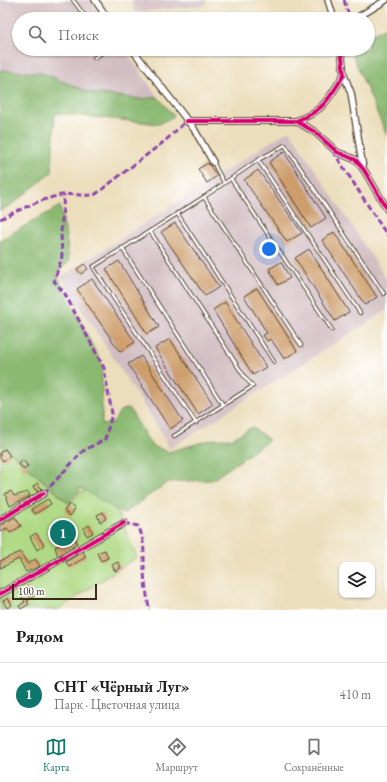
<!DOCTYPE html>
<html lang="ru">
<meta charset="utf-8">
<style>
body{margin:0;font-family:"EB Garamond",serif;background:#f6f6f6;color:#202124}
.controls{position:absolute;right:12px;bottom:12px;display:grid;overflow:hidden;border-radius:8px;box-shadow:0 1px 3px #0004}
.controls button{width:36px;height:36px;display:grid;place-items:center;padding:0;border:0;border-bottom:1px solid #e0e0e0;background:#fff;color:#202124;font:20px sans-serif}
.scale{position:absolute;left:12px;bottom:10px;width:85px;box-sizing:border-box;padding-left:4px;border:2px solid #3b2a1e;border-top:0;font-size:11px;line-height:14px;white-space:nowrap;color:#3b2a1e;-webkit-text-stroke:3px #fff;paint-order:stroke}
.you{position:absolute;left:269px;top:249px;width:14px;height:14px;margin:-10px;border:3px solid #fff;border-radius:50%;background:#1a73e8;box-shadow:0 0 0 6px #1a73e833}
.badge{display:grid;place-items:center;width:26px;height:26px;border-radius:50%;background:#0f766e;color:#fff;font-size:13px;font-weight:700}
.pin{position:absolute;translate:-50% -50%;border:2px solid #fff;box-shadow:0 1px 4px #0006}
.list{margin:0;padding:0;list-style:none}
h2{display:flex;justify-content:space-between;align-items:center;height:52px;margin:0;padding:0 16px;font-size:17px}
h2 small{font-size:13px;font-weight:400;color:#757577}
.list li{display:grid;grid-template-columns:26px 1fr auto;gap:12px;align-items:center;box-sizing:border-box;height:64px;padding:0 16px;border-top:1px solid #e0e0e0}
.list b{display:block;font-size:15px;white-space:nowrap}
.list p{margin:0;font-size:13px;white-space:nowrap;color:#757577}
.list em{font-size:13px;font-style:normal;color:#757577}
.icon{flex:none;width:22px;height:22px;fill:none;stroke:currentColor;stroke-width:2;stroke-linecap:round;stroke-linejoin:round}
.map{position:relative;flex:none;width:387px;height:610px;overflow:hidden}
.search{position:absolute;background:#fff;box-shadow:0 1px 3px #0004;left:12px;right:12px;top:12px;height:44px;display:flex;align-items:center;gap:10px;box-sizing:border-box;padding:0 14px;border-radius:22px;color:#757577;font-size:15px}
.sheet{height:116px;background:#fff}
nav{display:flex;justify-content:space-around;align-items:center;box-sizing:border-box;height:56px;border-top:1px solid #e0e0e0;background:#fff;font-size:11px;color:#757577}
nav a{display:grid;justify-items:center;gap:2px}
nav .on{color:#0f766e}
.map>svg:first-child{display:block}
.industrial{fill:#d2bec2}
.green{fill:#afd984;stroke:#758251}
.forest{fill:#8bb972;stroke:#637248}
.building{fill:#cd9e6c}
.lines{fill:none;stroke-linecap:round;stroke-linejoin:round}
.service-casing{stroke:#564536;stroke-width:4.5}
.minor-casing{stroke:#564536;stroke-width:8}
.service{stroke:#fff;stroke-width:2.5}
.minor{stroke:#fff;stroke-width:5.5}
.quiet{stroke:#8e44ad;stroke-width:3;stroke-dasharray:6 3;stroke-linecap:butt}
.cycleway-casing{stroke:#fff;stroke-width:6}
.cycleway{stroke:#d6006c;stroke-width:4}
</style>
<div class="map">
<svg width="387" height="610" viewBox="0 0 387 610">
<rect width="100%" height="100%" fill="#fff"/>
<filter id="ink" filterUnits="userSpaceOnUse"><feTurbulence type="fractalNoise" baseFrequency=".025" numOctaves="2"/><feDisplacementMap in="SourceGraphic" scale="8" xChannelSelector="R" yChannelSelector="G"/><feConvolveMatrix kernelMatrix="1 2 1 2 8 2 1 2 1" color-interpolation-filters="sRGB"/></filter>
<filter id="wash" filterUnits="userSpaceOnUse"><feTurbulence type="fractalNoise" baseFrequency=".012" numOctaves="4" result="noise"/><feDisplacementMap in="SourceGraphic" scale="16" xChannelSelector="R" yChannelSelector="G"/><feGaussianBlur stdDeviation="0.9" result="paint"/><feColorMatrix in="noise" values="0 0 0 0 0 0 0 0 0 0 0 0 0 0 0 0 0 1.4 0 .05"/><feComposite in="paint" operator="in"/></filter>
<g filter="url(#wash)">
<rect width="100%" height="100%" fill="#ecdebc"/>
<g class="industrial">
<path d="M0,0H89L102,19H19V49H124L158,97L140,99L91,93L42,73L0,70Z"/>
<path d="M131,0H206V5L135,12Z"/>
<path d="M289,130L387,280V310L169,449L159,429L61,277Z"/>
</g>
<path class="green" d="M0,443L70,505L80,492L106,486L137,557L57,610H0Z"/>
<g class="forest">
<path d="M387,26V136L350,49H368V37Z"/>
<path d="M0,70L42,73L91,93L140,99L158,97L174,116L159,124L55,113L52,172L14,203L0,211Z"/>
<path d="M60,206L66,235L69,262L56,273L102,365V425L113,423L120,411L129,408L151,445L168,452L214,439H232L252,427L269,440L212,480L168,482L123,514L81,488L69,503L0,442V240Z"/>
</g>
<g id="blocks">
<g class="building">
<path d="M284,152L326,218L311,228L269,162Z"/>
<path d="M208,163L217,176L207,183L198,169Z"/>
<path d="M258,170L302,233L287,242L244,180Z"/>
<path d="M175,223L219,287L205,296L161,232Z"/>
<path d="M334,232L377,297L365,305L322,240Z"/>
<path d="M309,249L349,312L335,321L295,258Z"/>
<path d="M119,261L159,327L147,334L106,269Z"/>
<path d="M281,262L290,278L278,285L269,269Z"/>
<path d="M84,264L88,269L81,274L77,269Z"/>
<path d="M92,279L135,342L120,352L77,289Z"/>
<path d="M257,288L297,351L284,359L271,339L267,341L263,335L267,333L244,296Z"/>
<path d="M225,302L266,367L253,375L213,310Z"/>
<path d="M170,339L213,404L198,414L155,348Z"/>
<path d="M141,356L183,421L170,429L128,364Z"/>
<path d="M5,449L10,456L3,461L0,457V452Z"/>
<path d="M23,460L28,466L24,470L19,464Z"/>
<path d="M37,483L42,489L38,492L33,487Z"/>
<path d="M11,491L14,496L28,492L30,496L10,506L5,494Z"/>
<path d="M48,499L51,504L35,514L31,509Z"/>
<path d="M69,504L75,509L70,516L64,511Z"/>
<path d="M103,512L106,519L100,522L97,515Z"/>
<path d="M15,517L21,526L10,533L7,528L0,532V526Z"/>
<path d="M89,525L93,533L87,536L83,529Z"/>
<path d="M36,533L44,545L37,550L30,537Z"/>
<path d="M75,537L77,543L58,556L55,547Z"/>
<path d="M105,550L108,558L101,561L97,553Z"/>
<path d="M83,551L86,557L69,567L66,562Z"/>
<path d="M20,552L28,564L35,559L40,566L26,572L19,559L0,568V561Z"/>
<path d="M118,562L121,568L115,571L112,565Z"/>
<path d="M28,587L34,596L27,601L29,604L21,609L19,606L25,602L20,593Z"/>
<path d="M8,598L12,605L7,608L3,601Z"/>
</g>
</g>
</g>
<g filter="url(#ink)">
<use href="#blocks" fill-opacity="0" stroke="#564536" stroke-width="1"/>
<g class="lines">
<g class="service-casing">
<g id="service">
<path d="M73,0L87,19"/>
<path d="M94,58L108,49"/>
<path d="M258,160L360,313"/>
<path d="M213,162L224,183"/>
<path d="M231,179L332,330"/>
<path d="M204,197L301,345"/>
<path d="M177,213L274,362"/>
<path d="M150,231L246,379L253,386L174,436"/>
<path d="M122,248L223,405"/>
<path d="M196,423L93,267L204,197L258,160L285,145L384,294"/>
</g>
</g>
<g class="minor-casing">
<g id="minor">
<path d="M95,0L108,19"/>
<path d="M328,0L334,19"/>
<path d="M355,19L386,0"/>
<path d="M132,49L194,129L213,162"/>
<path d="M344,75L351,93L363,168"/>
<path d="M186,121H296C325,110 328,99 344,75L341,49"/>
<path d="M296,121L315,132L337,152L356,160L364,170L387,209"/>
<path d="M0,520L44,493"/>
<path d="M0,594L124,523"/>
</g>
</g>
<use href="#service" class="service"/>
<use href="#minor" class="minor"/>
<g class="quiet">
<path d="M344,0L350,19"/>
<path d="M333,151L387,235"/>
<path d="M0,219C20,210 40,199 62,195C73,193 85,197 96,194L166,140L186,121"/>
<path d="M44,493L83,451L105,439L112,414L104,368L65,294L54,281L62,257L61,233L64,194"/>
<path d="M124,523L138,526C145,539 144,555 144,569C144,583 148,597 149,610"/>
</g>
<g class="cycleway-casing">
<g id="cycleway">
<path d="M186,121H296C325,110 328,99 344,75L341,49"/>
<path d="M296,121L315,132L337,152L356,160L364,170L387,209"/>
<path d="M0,520L44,493"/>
<path d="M0,594L124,523"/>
</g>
</g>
<use href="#cycleway" class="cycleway"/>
</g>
</g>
</svg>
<div class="controls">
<button><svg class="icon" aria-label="layers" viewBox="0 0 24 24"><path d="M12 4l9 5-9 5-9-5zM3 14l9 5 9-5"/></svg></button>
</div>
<div class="scale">100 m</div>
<div class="you"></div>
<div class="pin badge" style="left:63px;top:533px">1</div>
<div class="search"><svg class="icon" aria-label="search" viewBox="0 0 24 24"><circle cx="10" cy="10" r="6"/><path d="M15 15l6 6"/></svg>Поиск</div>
</div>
<section class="sheet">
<h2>Рядом<small></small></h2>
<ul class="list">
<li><span class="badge">1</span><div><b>СНТ «Чёрный Луг»</b><p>Парк · Цветочная улица</p></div><em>410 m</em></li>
</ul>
</section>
<nav>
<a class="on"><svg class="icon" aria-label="map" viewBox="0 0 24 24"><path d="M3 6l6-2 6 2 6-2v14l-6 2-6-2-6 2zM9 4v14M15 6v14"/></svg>Карта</a>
<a><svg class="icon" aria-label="directions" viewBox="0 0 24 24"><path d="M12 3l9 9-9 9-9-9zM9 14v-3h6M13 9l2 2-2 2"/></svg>Маршрут</a>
<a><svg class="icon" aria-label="saved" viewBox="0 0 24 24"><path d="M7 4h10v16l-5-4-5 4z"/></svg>Сохранённые</a>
</nav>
